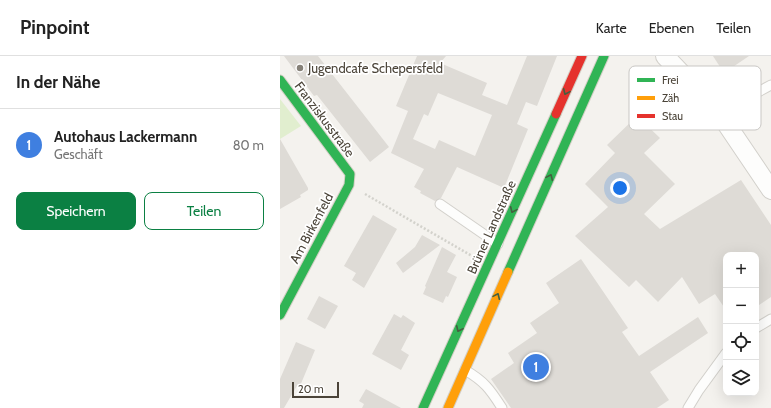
<!DOCTYPE html>
<html lang="de">
<meta charset="utf-8">
<style>
body{margin:0;font-family:Cabin,sans-serif;background:#f6f6f6;color:#222}
.controls{position:absolute;right:12px;bottom:12px;display:grid;overflow:hidden;border-radius:8px;box-shadow:0 4px 16px #0002}
.controls button{width:36px;height:36px;display:grid;place-items:center;padding:0;border:0;border-bottom:1px solid #e0e0e0;background:#fff;color:#222;font:20px sans-serif}
.scale{position:absolute;left:12px;bottom:10px;width:47px;box-sizing:border-box;padding-left:4px;border:2px solid #4b4439;border-top:0;font-size:11px;line-height:14px;white-space:nowrap;color:#4b4439;-webkit-text-stroke:3px #fff;paint-order:stroke}
.you{position:absolute;left:340px;top:132px;width:14px;height:14px;margin:-10px;border:3px solid #fff;border-radius:50%;background:#1a73e8;box-shadow:0 0 0 6px #1a73e833}
.badge{display:grid;place-items:center;width:26px;height:26px;border-radius:50%;background:#0b8043;color:#fff;font-size:13px;font-weight:700}
.pin{position:absolute;translate:-50% -50%;border:2px solid #fff;box-shadow:0 1px 4px #0006}
.list{margin:0;padding:0;list-style:none}
h2{display:flex;justify-content:space-between;align-items:center;height:52px;margin:0;padding:0 16px;font-size:17px}
h2 small{font-size:13px;font-weight:400;color:#767676}
.list li{display:grid;grid-template-columns:26px 1fr auto;gap:12px;align-items:center;box-sizing:border-box;height:72px;padding:0 16px;border-top:1px solid #e0e0e0}
.list b{display:block;font-size:15px;white-space:nowrap}
.list p{margin:0;font-size:13px;white-space:nowrap;color:#767676}
.list em{font-size:13px;font-style:normal;color:#767676}
.actions{display:flex;gap:8px;padding:12px 16px}
.actions a{flex:1;padding:9px 0;border:1px solid #0b8043;border-radius:8px;text-align:center;font-size:14px;color:#0b8043}
.actions .main{background:#0b8043;color:#fff}
.icon{flex:none;width:22px;height:22px;fill:none;stroke:currentColor;stroke-width:2;stroke-linecap:round;stroke-linejoin:round}
.map{position:relative;flex:none;width:491px;height:352px;overflow:hidden}
header{display:flex;align-items:center;gap:24px;box-sizing:border-box;height:56px;padding:0 20px;background:#fff;border-bottom:1px solid #e0e0e0}
header strong{font-size:19px}
nav{display:flex;gap:22px;margin-inline-start:auto;font-size:14px}
main{display:flex}
aside{flex:1;background:#fff}
.map>svg:first-child{display:block}
.green{fill:#e1eecf}
.building{fill:#dedbd6;fill-rule:evenodd}
.lines{fill:none;stroke-linecap:round;stroke-linejoin:round}
.lane-casing{stroke:#d2d0cb;stroke-width:11}
.street-casing{stroke:#d2d0cb;stroke-width:20}
.fast-casing{stroke:#d3cfc5;stroke-width:11}
.slow-casing{stroke:#d3cfc5;stroke-width:11}
.jam-casing{stroke:#d3cfc5;stroke-width:11}
.path{stroke:#d3d2cc;stroke-width:2.5;stroke-dasharray:2 2;stroke-linecap:butt}
.lane{stroke:#fdfdfc;stroke-width:9}
.street{stroke:#fdfdfc;stroke-width:18}
.fast{stroke:#30b455;stroke-width:9}
.slow{stroke:#ff9f0a;stroke-width:9}
.jam{stroke:#e5322d;stroke-width:9}
.oneway{stroke:#446040}
.poi-dot{fill:#868178;stroke:#fff;stroke-width:1.5}
.labels{text-anchor:middle;dominant-baseline:central;stroke-width:3.5;stroke-linejoin:round;paint-order:stroke}
.poi-label{font-size:13px;fill:#4b4439;stroke:#fff;text-anchor:start}
.street-label{font-size:13px;fill:#4b4439;stroke:#fff}
.key{fill:#fff;stroke:#c9c7c4;stroke-width:1}
.key-label{font-size:11px;fill:#4b4439}
</style>
<header>
<strong>Pinpoint</strong>
<nav><a>Karte</a><a>Ebenen</a><a>Teilen</a></nav>
</header>
<main>
<aside>
<h2>In der Nähe<small></small></h2>
<ul class="list">
<li><span class="badge" style="background:#3f7fe0">1</span><div><b>Autohaus Lackermann</b><p>Geschäft</p></div><em>80 m</em></li>
</ul>
<div class="actions"><a class="main">Speichern</a><a>Teilen</a></div>
</aside>
<div class="map">
<svg width="491" height="352" viewBox="0 0 491 352">
<rect width="100%" height="100%" fill="#f4f2ee"/>
<path class="green" d="M0,43L21,70L0,83Z"/>
<g class="building">
<path d="M4,0H38L109,91L90,106L37,39L34,40Z"/>
<path d="M137,0H166L160,7L207,27L202,39L227,49L247,0H277L257,50L246,46L237,68L248,73L224,132L177,111L161,142L155,145L140,137L141,135L134,131L144,113L111,97L128,55L116,50ZM158,37L212,59L195,100L159,84L155,93L133,83L144,58L148,60Z"/>
<path d="M433,0H469L444,17Z"/>
<path d="M357,60L380,82L364,97L395,128L364,158L380,173L461,124L491,169V241L476,251V199H446V254L435,238L419,248L402,221L378,246L356,224L349,231L295,180L328,151L305,128L335,97L327,89Z"/>
<path d="M0,83L28,132V134L20,139L21,141L0,153Z"/>
<path d="M93,159L117,173L84,232L72,224L76,217L64,210Z"/>
<path d="M142,179L160,189L123,217L116,207L135,191Z"/>
<path d="M162,191L176,199L167,216L177,221L168,241L166,240L163,247L143,238L146,231L145,230Z"/>
<path d="M301,203L348,272L342,276L359,300L418,261L428,277L370,316L389,344L377,352H231L211,323L234,307L228,297L257,277L250,267L279,247L266,227Z"/>
<path d="M39,240L58,250L45,273L27,263Z"/>
<path d="M114,258L121,262L123,259L135,267L121,294L129,299L121,314L92,298Z"/>
<path d="M16,286L35,294L20,330L18,328L4,352H0V323Z"/>
<path d="M86,333L121,352H82L84,348L79,345Z"/>
</g>
<g class="lines">
<g class="lane-casing">
<g id="lane">
<path d="M439,57L491,29"/>
<path d="M160,148L218,188"/>
<path d="M476,272L491,263"/>
<path d="M185,314C204,325 210,333 222,352"/>
<path d="M408,352L419,334L446,297"/>
</g>
</g>
<g class="street-casing">
<path id="street" d="M385,0L439,57L491,134"/>
</g>
<g class="fast-casing">
<g id="fast">
<path d="M0,24L70,118L69,129L0,259"/>
<path d="M228,216L324,0"/>
<path d="M143,352L276,58"/>
</g>
</g>
<g class="slow-casing">
<path id="slow" d="M168,352L228,216"/>
</g>
<g class="jam-casing">
<path id="jam" d="M276,58L302,0"/>
</g>
<path class="path" d="M85,138L192,200"/>
<use href="#lane" class="lane"/>
<use href="#street" class="street"/>
<use href="#fast" class="fast"/>
<use href="#slow" class="slow"/>
<use href="#jam" class="jam"/>
</g>
<defs><path id="oneway-chevron" d="M-2-3.5L2.5 0L-2 3.5" fill="none" stroke-width="1.6" stroke-linecap="round" stroke-linejoin="round"/></defs>
<g class="oneway">
<use href="#oneway-chevron" transform="translate(286 36) rotate(114)"/>
<use href="#oneway-chevron" transform="translate(270 121) rotate(-66)"/>
<use href="#oneway-chevron" transform="translate(233 154) rotate(114)"/>
<use href="#oneway-chevron" transform="translate(217 240) rotate(-66)"/>
<use href="#oneway-chevron" transform="translate(179 273) rotate(115)"/>
</g>
<circle class="poi-dot" cx="20" cy="12" r="4"/>
<g class="labels">
<g class="poi-label">
<text x="28" y="12">Jugendcafe Schepersfeld</text>
</g>
<g class="street-label">
<text transform="translate(45 63) rotate(53)">Franziskusstraße</text>
<text transform="translate(211 171) rotate(-66)">Brüner Landstraße</text>
<text transform="translate(31 172) rotate(-62)">Am Birkenfeld</text>
</g>
</g>
<rect x="349" y="10" width="132" height="64" rx="6" class="key"/>
<rect x="357" y="22" width="18" height="4" fill="#30b455"/>
<rect x="357" y="40" width="18" height="4" fill="#ff9f0a"/>
<rect x="357" y="58" width="18" height="4" fill="#e5322d"/>
<g class="key-label">
<text x="382" y="28">Frei</text>
<text x="382" y="46">Zäh</text>
<text x="382" y="64">Stau</text>
</g>
</svg>
<div class="controls">
<button>+</button>
<button>−</button>
<button><svg class="icon" aria-label="locate" viewBox="0 0 24 24"><circle cx="12" cy="12" r="6"/><path d="M12 2v4M12 18v4M2 12h4M18 12h4"/></svg></button>
<button><svg class="icon" aria-label="layers" viewBox="0 0 24 24"><path d="M12 4l9 5-9 5-9-5zM3 14l9 5 9-5"/></svg></button>
</div>
<div class="scale">20 m</div>
<div class="you"></div>
<div class="pin badge" style="left:256px;top:311px;background:#3f7fe0">1</div>
</div>
</main>
